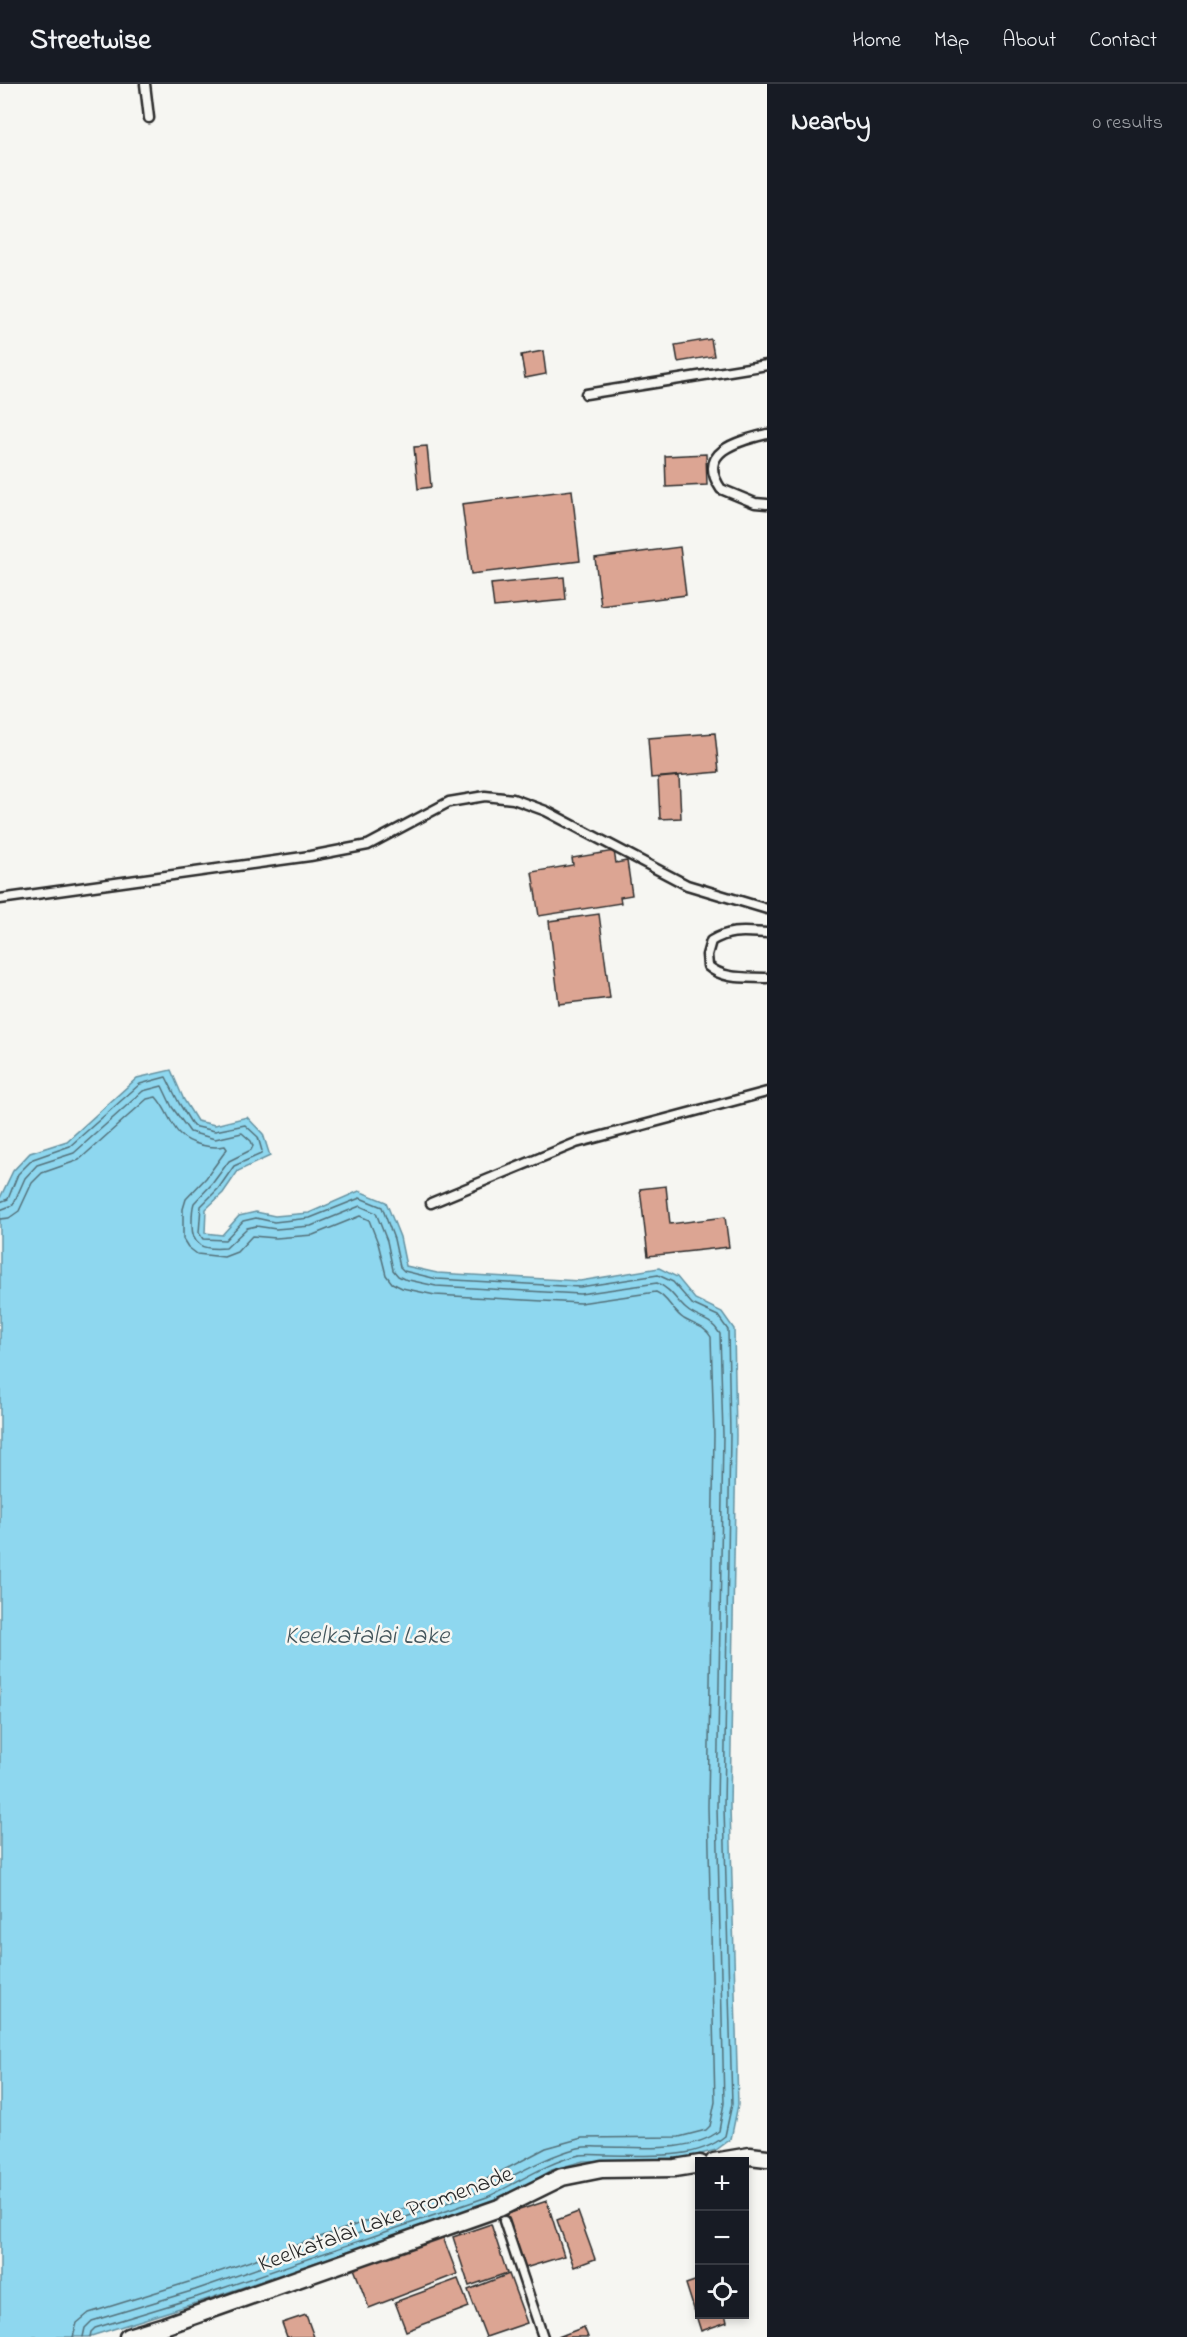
<!DOCTYPE html>
<meta charset="utf-8">
<style>
body{margin:0;font-family:"Indie Flower",sans-serif;background:#242831;color:#f1f3f6}
.controls{position:absolute;right:18px;bottom:18px;display:grid;overflow:hidden;border-radius:0px;box-shadow:0 3px 9px #0003}
.controls button{width:54px;height:54px;display:grid;place-items:center;padding:0;border:0;border-bottom:2px solid #363941;background:#171b24;color:#f1f3f6;font:30px sans-serif}
.list{margin:0;padding:0;list-style:none}
h2{display:flex;justify-content:space-between;align-items:center;height:78px;margin:0;padding:0 24px;font-size:26px}
h2 small{font-size:20px;font-weight:400;color:#9ea1a6}
.icon{flex:none;width:33px;height:33px;fill:none;stroke:currentColor;stroke-width:2;stroke-linecap:round;stroke-linejoin:round}
.map{position:relative;flex:none;width:767px;height:2253px;overflow:hidden}
header{display:flex;align-items:center;gap:36px;box-sizing:border-box;height:84px;padding:0 30px;background:#171b24;border-bottom:2px solid #363941}
header strong{font-size:28px}
nav{display:flex;gap:33px;margin-inline-start:auto;font-size:21px}
main{display:flex}
aside{flex:1;background:#171b24}
.map>svg:first-child{display:block}
.water{fill:#8ed7ef;stroke:#6692a1;stroke-width:1.5}
.lines{fill:none;stroke-linecap:round;stroke-linejoin:round}
.shore{stroke:#537079;stroke-width:1.5}
.building{fill:#dca593;stroke:#2b2b2b;stroke-width:1.5}
.lane-casing{stroke:#2b2b2b;stroke-width:13}
.street-casing{stroke:#2b2b2b;stroke-width:21}
.lane{stroke:#f6f6f2;stroke-width:8}
.street{stroke:#f6f6f2;stroke-width:16}
.labels{text-anchor:middle;dominant-baseline:central;stroke-width:5;stroke-linejoin:round;paint-order:stroke}
.street-label{font-size:24px;fill:#2b2b2b;stroke:#f6f6f2}
.water-label{font-size:26px;font-style:italic;fill:#44565c;stroke:#f6f6f2}
</style>
<header>
<strong>Streetwise</strong>
<nav><a>Home</a><a>Map</a><a>About</a><a>Contact</a></nav>
</header>
<main>
<div class="map">
<svg width="767" height="2253" viewBox="0 0 767 2253">
<rect width="100%" height="100%" fill="#f6f6f2"/>
<filter id="ink" filterUnits="userSpaceOnUse"><feTurbulence type="fractalNoise" baseFrequency=".0167" numOctaves="2"/><feDisplacementMap in="SourceGraphic" scale="12" xChannelSelector="R" yChannelSelector="G"/><feConvolveMatrix kernelMatrix="1 2 1 2 8 2 1 2 1" color-interpolation-filters="sRGB"/></filter>
<g filter="url(#ink)">
<path class="water" d="M171,986L184,1016L197,1037L215,1041L247,1033L263,1050L270,1072L238,1087L223,1109L206,1125L205,1149L222,1151L239,1132L256,1128L275,1132L309,1129L359,1107L386,1118L400,1153L406,1182L437,1189L580,1197L659,1184L677,1193L695,1215L722,1228L734,1245L736,1351L730,1723L738,2021L731,2055L716,2066L682,2075L583,2077L552,2086L527,2101L490,2119L199,2218L88,2253H0V1114L13,1087L30,1069L67,1057L137,994Z"/>
<g class="lines">
<g class="shore">
<path d="M0,1118L8,1115L18,1090L33,1075L70,1062L140,1000L166,993L179,1019L193,1042L215,1047L245,1041L258,1053L262,1067L261,1070L234,1082L218,1105L201,1122L199,1149L203,1155L225,1156L243,1137L256,1134L274,1138L310,1134L360,1114L382,1123L394,1155L400,1183L404,1187L437,1195L580,1203L658,1191L673,1198L692,1220L718,1232L728,1246L730,1351L724,1723L732,2020L725,2052C695,2077 646,2071 608,2071C599,2071 589,2070 580,2071C547,2078 518,2099 487,2113L197,2213L95,2244L91,2248L90,2253"/>
<path d="M0,1126L13,1121L25,1094L37,1081L74,1069L143,1007L162,1002L172,1023L190,1048L215,1055L242,1049L251,1057L253,1062L251,1066L229,1077L212,1100L194,1119C192,1125 192,1131 192,1138C191,1163 203,1166 226,1164L247,1144L256,1142L276,1145L311,1142L360,1122L376,1129L387,1157L393,1186L398,1192L404,1195L436,1202L580,1210L657,1199C671,1205 675,1215 686,1225C698,1236 710,1233 720,1250L723,1351L717,1723L724,2019L719,2047C692,2069 638,2063 605,2063C596,2063 586,2062 578,2064C544,2073 516,2091 484,2106L195,2206L92,2237L85,2244L83,2253"/>
<path d="M0,1135L9,1134L19,1127L32,1099L42,1089L79,1076L147,1015L156,1013C173,1032 170,1054 201,1061C209,1063 216,1064 225,1062L227,1065L206,1094L186,1115L183,1125V1155L188,1163L197,1170L224,1173L237,1168L252,1152L276,1154L313,1151L360,1132L369,1136L378,1159L386,1191L392,1199L402,1204L435,1211L580,1219L656,1208C668,1213 672,1227 684,1235C694,1241 705,1242 711,1253L714,1351L708,1723L715,2018L710,2042L706,2046L679,2053L582,2054L546,2064L481,2098L192,2197L89,2229L77,2239L73,2253"/>
</g>
</g>
<g class="building">
<path d="M711,255L714,272L678,278L675,261Z"/>
<path d="M543,267L546,290L525,294L521,271Z"/>
<path d="M427,362L431,403L418,405L414,363Z"/>
<path d="M706,370L707,401L666,403L665,372Z"/>
<path d="M572,406L580,477L471,490L462,420Z"/>
<path d="M680,463L686,511L601,522L595,474Z"/>
<path d="M564,493L566,516L494,523L491,500Z"/>
<path d="M715,649L719,688L651,694L648,654Z"/>
<path d="M679,692L681,734L660,735L658,694Z"/>
<path d="M614,767L616,779L627,777L632,811L620,813L621,819L539,832L532,788L573,781L572,774Z"/>
<path d="M599,830L610,914L559,920L549,837Z"/>
<path d="M666,1102L670,1140L725,1133L729,1163L648,1172L640,1105Z"/>
<path d="M547,2117L564,2172L525,2184L507,2130Z"/>
<path d="M578,2128L595,2175L574,2183L557,2136Z"/>
<path d="M491,2140L507,2189L469,2202L453,2153Z"/>
<path d="M441,2148L457,2190L369,2224L353,2182Z"/>
<path d="M509,2190L527,2239L486,2253L468,2206Z"/>
<path d="M458,2195L469,2223L406,2247L395,2218Z"/>
<path d="M700,2195V2230H725L727,2238L701,2247L686,2200Z"/>
<path d="M306,2231L314,2253H287L282,2239Z"/>
<path d="M584,2243L588,2253H558Z"/>
</g>
<g class="lines">
<g class="lane-casing">
<g id="lane">
<path d="M145,0L149,34"/>
<path d="M586,310L767,281"/>
<path d="M767,350C739,357 695,367 721,405L755,419L767,420"/>
<path d="M0,815L310,772L368,761L449,718L485,712L513,715L546,727L687,801L767,825"/>
<path d="M767,849C744,848 731,845 711,857L707,871L708,882C724,896 746,893 767,894"/>
<path d="M431,1119L576,1059L767,1008"/>
<path d="M504,2137L543,2253"/>
</g>
</g>
<g class="street-casing">
<g id="street">
<path d="M714,2078L750,2072L767,2074"/>
<path d="M128,2253L164,2242L499,2124L562,2093L602,2085L675,2084L700,2080"/>
</g>
</g>
<use href="#lane" class="lane"/>
<use href="#street" class="street"/>
</g>
</g>
<g class="labels">
<g class="street-label">
<text transform="translate(386 2136) rotate(-20)">Keelkatalai Lake Promenade</text>
</g>
<g class="water-label">
<text x="367" y="1553">Keelkatalai Lake</text>
</g>
</g>
</svg>
<div class="controls">
<button>+</button>
<button>−</button>
<button><svg class="icon" aria-label="locate" viewBox="0 0 24 24"><circle cx="12" cy="12" r="6"/><path d="M12 2v4M12 18v4M2 12h4M18 12h4"/></svg></button>
</div>
</div>
<aside>
<h2>Nearby<small>0 results</small></h2>
<ul class="list">
</ul>
</aside>
</main>
